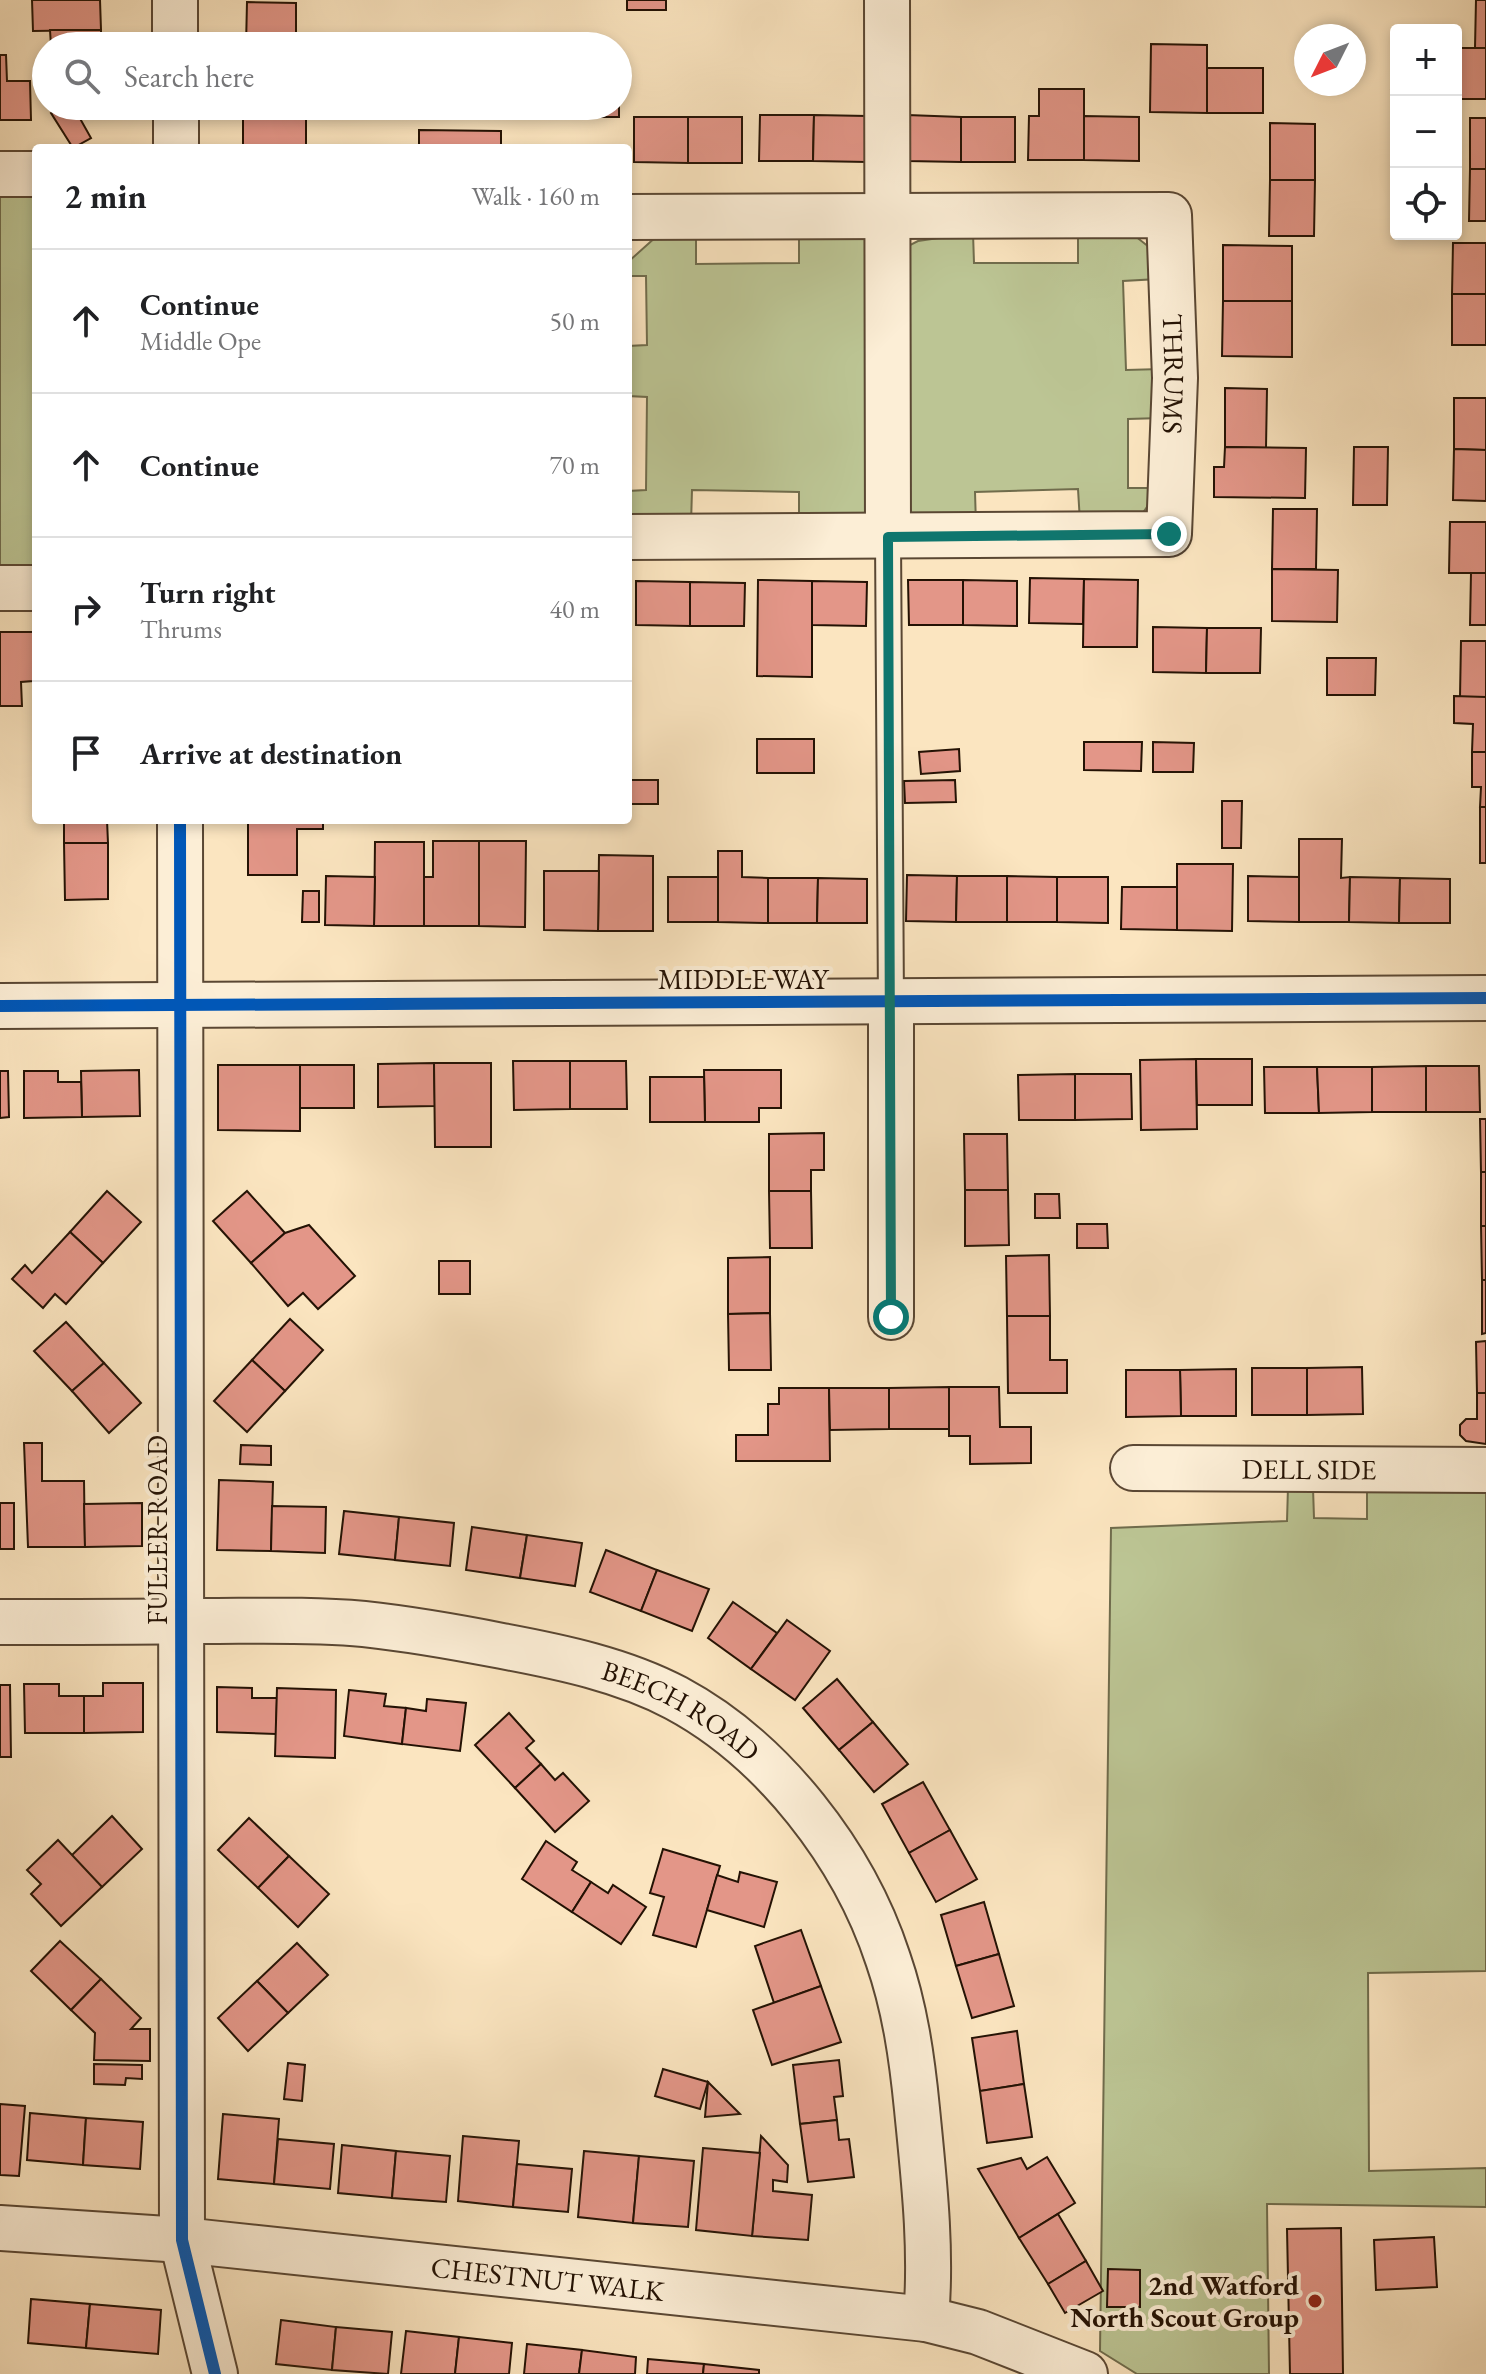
<!DOCTYPE html>
<meta charset="utf-8">
<style>
body{margin:0;font-family:"EB Garamond",serif;background:#f6f6f6;color:#202124}
.controls{position:absolute;right:24px;top:24px;display:grid;overflow:hidden;border-radius:8px;box-shadow:0 4px 12px #0003}
.controls button{width:72px;height:72px;display:grid;place-items:center;padding:0;border:0;border-bottom:2px solid #e0e0e0;background:#fff;color:#202124;font:40px sans-serif}
.compass{position:absolute;left:1294px;top:24px;width:72px;height:72px;border-radius:50%;background:#fff;box-shadow:0 4px 12px #0003;rotate:228deg}
.stop{position:absolute;width:24px;height:24px;margin:-18px;border:6px solid #0f766e;border-radius:50%;background:#fff}
.stop.end{background:#0f766e;border-color:#fff;box-shadow:0 2px 8px #0008}
.list{margin:0;padding:0;list-style:none}
h2{display:flex;justify-content:space-between;align-items:center;height:104px;margin:0;padding:0 32px;font-size:34px}
h2 small{font-size:26px;font-weight:400;color:#757577}
.list li{display:grid;grid-template-columns:52px 1fr auto;gap:24px;align-items:center;box-sizing:border-box;height:144px;padding:0 32px;border-top:2px solid #e0e0e0}
.list b{display:block;font-size:30px;white-space:nowrap}
.list p{margin:0;font-size:26px;white-space:nowrap;color:#757577}
.list em{font-size:26px;font-style:normal;color:#757577}
.icon{flex:none;width:44px;height:44px;fill:none;stroke:currentColor;stroke-width:2;stroke-linecap:round;stroke-linejoin:round}
.map{position:relative;flex:none;width:1486px;height:2374px;overflow:hidden}
.search{position:absolute;background:#fff;box-shadow:0 4px 12px #0003;left:32px;top:32px;width:600px;height:88px;display:flex;align-items:center;gap:20px;box-sizing:border-box;padding:0 28px;border-radius:44px;color:#757577;font-size:30px}
.panel{position:absolute;background:#fff;box-shadow:0 4px 12px #0003;left:32px;top:144px;width:600px;height:680px;border-radius:8px}
.map>svg:first-child{display:block}
.green{fill:#bcc594;stroke:#706c4c;stroke-width:2}
.building{fill:#e39688;stroke:#241204;stroke-width:2}
.lines{fill:none;stroke-linecap:round;stroke-linejoin:round}
.service-casing{stroke:#5a4733;stroke-width:28}
.minor-casing{stroke:#5a4733;stroke-width:48}
.service{stroke:#fceed6;stroke-width:24}
.minor{stroke:#fceed6;stroke-width:44}
.cycleway-casing{stroke:#fceed6;stroke-width:17}
.cycleway{stroke:#0057b8;stroke-width:12}
.route{stroke:#0f766e;stroke-width:10}
.poi-dot{fill:#8f2418;stroke:#fceed6;stroke-width:3}
.labels{text-anchor:middle;dominant-baseline:central;stroke-width:8;stroke-linejoin:round;paint-order:stroke}
.street-label{font-size:28px;fill:#241204;stroke:#fceed6}
.poi-label{font-size:28px;font-weight:bold;fill:#241204;stroke:#fceed6;text-anchor:end}
</style>
<div class="map">
<svg width="1486" height="2374" viewBox="0 0 1486 2374">
<rect width="100%" height="100%" fill="#fbe5c0"/>
<filter id="stains"><feTurbulence type="fractalNoise" baseFrequency=".0025" numOctaves="4"/><feColorMatrix values="0 0 0 0 .2 0 0 0 0 .09 0 0 0 0 .02 0 0 0 .5 -.17"/></filter>
<radialGradient id="worn" r=".72"><stop offset=".6" stop-color="#630" stop-opacity="0"/><stop offset="1" stop-color="#630" stop-opacity=".3"/></radialGradient>
<g class="green">
<path d="M36,190V572H0V191Z"/>
<path d="M1078,232H1130L1149,247L1158,279L1123,281L1126,370L1161,369V418L1128,419V488H1160L1138,520L1080,522L1078,489L975,492L976,525L902,512L908,246L918,241L973,233L974,263H1078Z"/>
<path d="M696,234V264L799,263V234L865,238L872,501L864,515L799,526V492L692,490L691,524L638,523L628,514V491L646,490L647,397L628,396V346L647,345L646,276H628V262L657,236Z"/>
<path d="M1486,1486V1971L1368,1973L1369,2171L1486,2168V2207L1267,2204L1269,2374H1137L1100,2351L1111,1528L1287,1521L1288,1487L1313,1488L1314,1518L1367,1519V1489Z"/>
</g>
<g class="building">
<path d="M32,0H100L101,30L33,31Z"/>
<rect x="627" y="0" width="39" height="10"/>
<path d="M1476,0H1486V48H1475Z"/>
<path d="M247,2L296,3V46H246Z"/>
<path d="M50,30H101V46H51Z"/>
<path d="M1151,44L1207,45V113L1150,112Z"/>
<rect x="1456" y="48" width="30" height="51"/>
<path d="M1392,51H1396V89H1391Z"/>
<path d="M0,55H6L7,81H30L31,120H0Z"/>
<rect x="1207" y="68" width="56" height="45"/>
<path d="M619,72V117H565V106H618Z"/>
<path d="M1039,89H1084V160H1028L1029,116H1039Z"/>
<path d="M64,106H73L91,138L73,148L51,113Z"/>
<path d="M512,106H565V117L511,116Z"/>
<path d="M760,115H814L813,161H759Z"/>
<path d="M814,115L867,116V162L813,161Z"/>
<path d="M907,115L961,117V162L907,161Z"/>
<path d="M1084,116L1139,117V161L1084,160Z"/>
<path d="M634,117H688V163L634,162Z"/>
<rect x="688" y="117" width="54" height="46"/>
<rect x="961" y="117" width="54" height="45"/>
<rect x="243" y="118" width="63" height="30"/>
<rect x="1470" y="118" width="16" height="51"/>
<path d="M1270,123L1315,124V180H1270Z"/>
<path d="M1392,129H1396V165H1391Z"/>
<path d="M419,130L501,131V148H419Z"/>
<path d="M1470,169H1486V221H1469Z"/>
<path d="M1270,180H1315L1314,236H1269Z"/>
<path d="M1453,243H1486V294H1452Z"/>
<path d="M1223,245L1292,246V301H1223Z"/>
<rect x="1452" y="294" width="34" height="51"/>
<path d="M1223,301H1292V357L1222,356Z"/>
<path d="M1225,388L1267,389L1266,448L1225,447Z"/>
<path d="M1454,398H1486V450L1454,449Z"/>
<path d="M1225,447L1306,448L1305,498L1214,497V467H1224Z"/>
<path d="M1354,447H1388L1387,505H1353Z"/>
<path d="M1454,449L1486,450V501L1453,500Z"/>
<path d="M1273,509H1317L1316,569H1272Z"/>
<path d="M1450,522H1486V573H1449Z"/>
<path d="M1272,569L1338,570L1337,622L1272,621Z"/>
<path d="M1471,573H1486V625H1470Z"/>
<path d="M1030,578L1084,579L1083,624L1029,623Z"/>
<path d="M1084,579L1138,580L1137,647H1083Z"/>
<path d="M758,580L812,581V677L757,676Z"/>
<path d="M908,580H963V625H909Z"/>
<path d="M963,580L1017,581V626L963,625Z"/>
<path d="M636,581L690,582V626L636,625Z"/>
<path d="M812,581L867,582L866,626L812,625Z"/>
<path d="M690,582L745,583L744,626H690Z"/>
<path d="M1153,627L1207,628L1206,673L1153,672Z"/>
<path d="M1207,628H1261L1260,673H1206Z"/>
<path d="M0,632H33V681L21,682L22,706H0Z"/>
<path d="M1461,641H1486V697H1460Z"/>
<path d="M1327,658H1376L1375,695H1327Z"/>
<path d="M1454,696L1486,697V752H1472L1473,724L1454,723Z"/>
<rect x="757" y="739" width="57" height="34"/>
<path d="M1084,742H1142L1141,771L1084,770Z"/>
<path d="M1153,742L1194,743L1193,772H1153Z"/>
<path d="M959,749L960,771L921,774L919,752Z"/>
<path d="M1472,752H1486V807H1480L1481,787H1472Z"/>
<rect x="628" y="780" width="30" height="24"/>
<path d="M955,780L956,802L905,803L904,781Z"/>
<path d="M1222,801H1242L1241,848H1222Z"/>
<rect x="1480" y="807" width="6" height="56"/>
<path d="M64,820H107L108,843H64Z"/>
<path d="M248,820H323V829H297V875H248Z"/>
<path d="M1299,839H1342L1341,878L1350,877L1349,922H1299Z"/>
<path d="M433,841H479V926H424V877H433Z"/>
<path d="M479,841H526L525,927L479,926Z"/>
<path d="M375,842H424V926H374Z"/>
<path d="M64,843H108V899L65,900Z"/>
<path d="M718,851H742V877L768,878V923L718,922Z"/>
<path d="M599,855L653,856V931H598Z"/>
<path d="M1177,864H1233L1232,931L1177,930Z"/>
<path d="M544,871H599L598,931L544,930Z"/>
<path d="M907,875L957,876L956,922L906,921Z"/>
<path d="M326,876L375,877L374,926L325,925Z"/>
<path d="M957,876H1007V922H956Z"/>
<path d="M1007,876L1057,877V922H1007Z"/>
<path d="M1248,876L1299,877V922L1248,921Z"/>
<rect x="668" y="877" width="50" height="45"/>
<path d="M1057,877H1108V923L1057,922Z"/>
<path d="M1350,877L1400,878L1399,923L1349,922Z"/>
<path d="M768,878H818L817,923H768Z"/>
<path d="M818,878L867,879V923H817Z"/>
<path d="M1400,878L1450,879V923H1399Z"/>
<path d="M1122,887H1177V930L1121,929Z"/>
<path d="M303,891H319V922H302Z"/>
<path d="M1196,1059L1197,1129L1141,1130L1140,1060Z"/>
<path d="M1196,1059H1252V1105H1197Z"/>
<path d="M513,1061H570V1109L514,1110Z"/>
<path d="M570,1061H626L627,1109H570Z"/>
<path d="M434,1063L435,1106L378,1107V1064Z"/>
<path d="M434,1063H491V1147H435Z"/>
<path d="M218,1065H300V1131L218,1130Z"/>
<rect x="300" y="1065" width="54" height="43"/>
<path d="M1426,1066V1112H1372V1067Z"/>
<path d="M1426,1066H1479L1480,1112H1426Z"/>
<path d="M1264,1067H1317L1319,1113H1265Z"/>
<path d="M1317,1067H1372V1112L1319,1113Z"/>
<path d="M139,1070L140,1116L82,1117L81,1071Z"/>
<path d="M704,1070H781V1108H759V1122H705Z"/>
<path d="M0,1071H8L9,1117L0,1118Z"/>
<path d="M24,1071H58V1082H81L82,1117L24,1118Z"/>
<path d="M1075,1074V1120H1019L1018,1075Z"/>
<path d="M1075,1074H1131L1132,1119L1075,1120Z"/>
<path d="M650,1077H704L705,1122H650Z"/>
<path d="M1480,1119H1486V1172H1481Z"/>
<path d="M824,1133V1170H811V1191H769V1134Z"/>
<path d="M964,1134H1007L1008,1190H965Z"/>
<rect x="1481" y="1172" width="5" height="54"/>
<path d="M965,1190H1008L1009,1245L965,1246Z"/>
<path d="M107,1191L141,1222L103,1263L70,1232Z"/>
<path d="M247,1191L285,1233L251,1263L213,1221Z"/>
<path d="M769,1191H811L812,1248H770Z"/>
<path d="M1035,1194H1059L1060,1218H1035Z"/>
<path d="M1077,1224H1107L1108,1248H1077Z"/>
<path d="M309,1225L355,1276L318,1309L303,1293L288,1306L251,1263L285,1233Z"/>
<path d="M1481,1226H1486V1280H1482Z"/>
<path d="M70,1232L103,1263L66,1304L55,1294L43,1308L12,1279L25,1265L32,1273Z"/>
<path d="M1049,1255L1050,1316H1007L1006,1256Z"/>
<path d="M770,1257V1313L728,1314V1258Z"/>
<rect x="439" y="1261" width="31" height="33"/>
<path d="M1482,1280H1486V1333L1482,1334Z"/>
<path d="M770,1313L771,1370H729L728,1314Z"/>
<path d="M1007,1316H1050V1360H1067V1393H1008Z"/>
<path d="M290,1319L323,1350L285,1391L252,1360Z"/>
<path d="M66,1322L104,1363L72,1391L34,1351Z"/>
<path d="M1486,1341V1393H1477L1476,1342Z"/>
<path d="M252,1360L285,1391L247,1432L214,1401Z"/>
<path d="M104,1363L141,1403L109,1433L72,1391Z"/>
<path d="M1362,1367L1363,1414L1307,1415V1368Z"/>
<rect x="1252" y="1368" width="55" height="47"/>
<path d="M1236,1369V1416H1181L1180,1370Z"/>
<path d="M1126,1370H1180L1181,1416L1126,1417Z"/>
<path d="M949,1387H999L1000,1427H1031V1463L970,1464V1436H949Z"/>
<path d="M949,1387V1429H889V1388Z"/>
<path d="M779,1388H829L830,1461H736V1435H768V1404H779Z"/>
<path d="M829,1388H889V1429L830,1430Z"/>
<path d="M1477,1393H1486V1444L1466,1441L1460,1435V1425L1466,1419H1477Z"/>
<path d="M24,1443H42V1481H84L85,1547H28Z"/>
<path d="M241,1445L271,1446V1465L240,1464Z"/>
<path d="M219,1480L273,1482L271,1551L217,1550Z"/>
<rect x="0" y="1503" width="14" height="46"/>
<path d="M142,1503V1546L85,1547L84,1504Z"/>
<path d="M272,1506L326,1507L325,1553L271,1551Z"/>
<path d="M344,1511L399,1517L395,1560L339,1554Z"/>
<path d="M399,1517L454,1523L450,1566L395,1560Z"/>
<path d="M472,1527L527,1535L520,1578L466,1570Z"/>
<path d="M527,1535L582,1543L575,1586L520,1578Z"/>
<path d="M606,1550L657,1570L641,1611L590,1592Z"/>
<path d="M657,1570L709,1589L692,1631L641,1611Z"/>
<path d="M733,1602L777,1633L751,1669L708,1638Z"/>
<path d="M787,1620L830,1651L795,1700L751,1669Z"/>
<path d="M837,1679L873,1722L839,1750L803,1708Z"/>
<path d="M103,1683H143V1732L84,1733V1696H103Z"/>
<path d="M24,1684H59V1696H84V1733H25Z"/>
<path d="M0,1685H10L11,1757H0Z"/>
<path d="M217,1687L252,1688V1698H277L276,1734L217,1732Z"/>
<path d="M277,1688L336,1690L335,1758L275,1756Z"/>
<path d="M349,1690L386,1694L384,1706L406,1708L402,1744L344,1736Z"/>
<path d="M427,1699L466,1703L460,1751L402,1744L406,1708L426,1711Z"/>
<path d="M509,1713L534,1741L526,1748L541,1764L515,1788L475,1745Z"/>
<path d="M873,1722L908,1764L874,1792L839,1750Z"/>
<path d="M541,1764L555,1780L563,1773L589,1801L555,1832L515,1788Z"/>
<path d="M923,1782L950,1830L909,1853L882,1804Z"/>
<path d="M112,1816L142,1849L102,1887L71,1856Z"/>
<path d="M249,1818L289,1856L258,1888L218,1850Z"/>
<path d="M950,1830L977,1879L936,1902L909,1853Z"/>
<path d="M58,1840L102,1887L61,1926L31,1894L41,1884L27,1870Z"/>
<path d="M546,1841L577,1862L572,1870L591,1882L572,1912L522,1879Z"/>
<path d="M663,1849L720,1866L696,1947L653,1935L664,1897L650,1893Z"/>
<path d="M289,1856L329,1894L298,1927L258,1888Z"/>
<path d="M740,1872L777,1882L764,1927L707,1910L717,1875L738,1882Z"/>
<path d="M591,1882L608,1893L613,1885L646,1907L621,1944L572,1912Z"/>
<path d="M984,1902L999,1954L956,1966L941,1915Z"/>
<path d="M801,1930L821,1986L774,2003L755,1946Z"/>
<path d="M60,1941L101,1979L71,2010L31,1971Z"/>
<path d="M297,1943L328,1975L288,2013L257,1981Z"/>
<path d="M999,1954L1014,2006L972,2018L956,1966Z"/>
<path d="M101,1979L141,2018L131,2029H150V2061L94,2060L95,2033L71,2010Z"/>
<path d="M257,1981L288,2013L248,2051L218,2018Z"/>
<path d="M821,1986L841,2042L772,2065L753,2010Z"/>
<path d="M1017,2031L1024,2084L980,2091L972,2038Z"/>
<path d="M839,2060L843,2096L834,2097L837,2120L800,2124L793,2065Z"/>
<path d="M288,2063L305,2065L302,2101L284,2099Z"/>
<path d="M94,2064L142,2065V2079L126,2078L125,2085L94,2084Z"/>
<path d="M663,2069L708,2082L700,2109L655,2096Z"/>
<path d="M708,2082L740,2114L705,2117Z"/>
<path d="M1024,2084L1032,2137L987,2143L980,2091Z"/>
<path d="M0,2104L25,2106L19,2176L0,2175Z"/>
<path d="M30,2113L86,2118L83,2165L27,2160Z"/>
<path d="M223,2114L279,2119L274,2184L218,2179Z"/>
<path d="M86,2118L143,2122L140,2169L83,2165Z"/>
<path d="M837,2120L839,2140L849,2139L854,2177L808,2182L800,2124Z"/>
<path d="M463,2136L519,2141L513,2207L458,2201Z"/>
<path d="M761,2136L788,2165L787,2182L773,2180V2191L812,2195L808,2240L752,2236Z"/>
<path d="M278,2139L334,2144L330,2189L274,2184Z"/>
<path d="M342,2145L396,2151L392,2198L338,2193Z"/>
<path d="M703,2148L760,2153L752,2236L696,2230Z"/>
<path d="M396,2151L450,2156L446,2202L392,2198Z"/>
<path d="M584,2151L639,2156L633,2223L578,2217Z"/>
<path d="M639,2156L694,2161L688,2227L633,2223Z"/>
<path d="M1047,2157L1075,2203L1019,2238L978,2169L1021,2158L1027,2169Z"/>
<path d="M517,2164L572,2169L568,2212L513,2207Z"/>
<path d="M1058,2214L1086,2261L1048,2284L1019,2238Z"/>
<path d="M1341,2228L1343,2374H1290L1287,2229Z"/>
<path d="M1434,2237L1437,2287L1376,2290L1374,2240Z"/>
<path d="M1086,2261L1103,2291L1065,2313L1048,2284Z"/>
<path d="M1108,2269L1140,2270V2307H1107Z"/>
<path d="M31,2299L90,2304L86,2348L28,2343Z"/>
<path d="M90,2304L161,2310L158,2354L86,2348Z"/>
<path d="M281,2320L336,2327L332,2370L276,2364Z"/>
<path d="M336,2327L392,2332L388,2374L332,2370Z"/>
<path d="M406,2331L459,2337L455,2374H401Z"/>
<path d="M459,2337L512,2343L509,2374H455Z"/>
<path d="M527,2344L582,2350L579,2374H524Z"/>
<path d="M582,2350L636,2357L635,2374H579Z"/>
<path d="M648,2359L704,2364L703,2374H647Z"/>
<path d="M704,2364L759,2370V2374H703Z"/>
</g>
<g class="lines">
<g class="service-casing">
<path id="service" d="M888,537L891,1004"/>
</g>
<g class="minor-casing">
<g id="minor">
<path d="M175,0V46"/>
<path d="M887,0L888,537"/>
<path d="M176,106V148"/>
<path d="M0,174H36"/>
<path id="s1" d="M628,217L1169,215L1175,378L1169,534L628,537"/>
<path d="M0,588H36"/>
<path d="M180,820L182,2240L215,2374"/>
<path d="M0,1006L1486,998"/>
<path d="M891,1317V1004"/>
<path id="s2" d="M1133,1468L1486,1470"/>
<path id="s3" d="M0,1622C68,1622 135,1622 203,1621C256,1621 311,1619 364,1624C410,1629 456,1637 502,1646C561,1657 623,1670 676,1698C773,1750 854,1855 888,1959C905,2008 912,2058 917,2109C924,2180 932,2249 926,2319"/>
<path id="s4" d="M0,2228L182,2240L926,2319L978,2332L1085,2374"/>
</g>
</g>
<use href="#service" class="service"/>
<use href="#minor" class="minor"/>
<g class="cycleway-casing">
<g id="cycleway">
<path d="M180,820L182,2240L215,2374"/>
<path d="M0,1006L1486,998"/>
</g>
</g>
<use href="#cycleway" class="cycleway"/>
</g>
<g class="lines">
<path class="route" d="M891,1317L888,537L1169,534"/>
</g>
<circle class="poi-dot" cx="1315" cy="2301" r="8"/>
<g class="labels">
<g class="street-label">
<text stroke="none"><textPath href="#s1" startOffset="700">THRUMS</textPath></text>
<text x="743" y="979">MIDDLE WAY</text>
<text stroke="none"><textPath href="#s2" startOffset="176">DELL SIDE</textPath></text>
<text transform="translate(157 1530) rotate(-90)">FULLER ROAD</text>
<text stroke="none"><textPath href="#s3" startOffset="696">BEECH ROAD</textPath></text>
<text stroke="none"><textPath href="#s4" startOffset="550">CHESTNUT WALK</textPath></text>
</g>
<g class="poi-label">
<text x="1299" y="2285">2nd Watford<tspan x="1299" dy="32">North Scout Group</tspan></text>
</g>
</g>
<rect width="100%" height="100%" filter="url(#stains)"/>
<rect width="100%" height="100%" fill="url(#worn)"/>
</svg>
<div class="controls">
<button>+</button>
<button>−</button>
<button><svg class="icon" aria-label="locate" viewBox="0 0 24 24"><circle cx="12" cy="12" r="6"/><path d="M12 2v4M12 18v4M2 12h4M18 12h4"/></svg></button>
</div>
<svg class="compass" viewBox="-18 -18 36 36"><path d="M0-13l5 13h-10z" fill="#e53935"/><path d="M0 13l5-13h-10z" fill="#757577"/></svg>
<div class="stop" style="left:891px;top:1317px"></div>
<div class="stop end" style="left:1169px;top:534px"></div>
<div class="search"><svg class="icon" aria-label="search" viewBox="0 0 24 24"><circle cx="10" cy="10" r="6"/><path d="M15 15l6 6"/></svg>Search here</div>
<section class="panel">
<h2>2 min<small>Walk · 160 m</small></h2>
<ul class="list">
<li><svg class="icon" aria-label="ahead" viewBox="0 0 24 24"><path d="M12 20V5M6 11l6-6 6 6"/></svg><div><b>Continue</b><p>Middle Ope</p></div><em>50 m</em></li>
<li><svg class="icon" aria-label="ahead" viewBox="0 0 24 24"><path d="M12 20V5M6 11l6-6 6 6"/></svg><div><b>Continue</b></div><em>70 m</em></li>
<li><svg class="icon" aria-label="right" viewBox="0 0 24 24"><path d="M7 20v-9h11M14 6l5 5-5 5"/></svg><div><b>Turn right</b><p>Thrums</p></div><em>40 m</em></li>
<li><svg class="icon" aria-label="arrive" viewBox="0 0 24 24"><path d="M6 21V4h12l-3 4 3 4H6"/></svg><div><b>Arrive at destination</b></div></li>
</ul>
</section>
</div>
